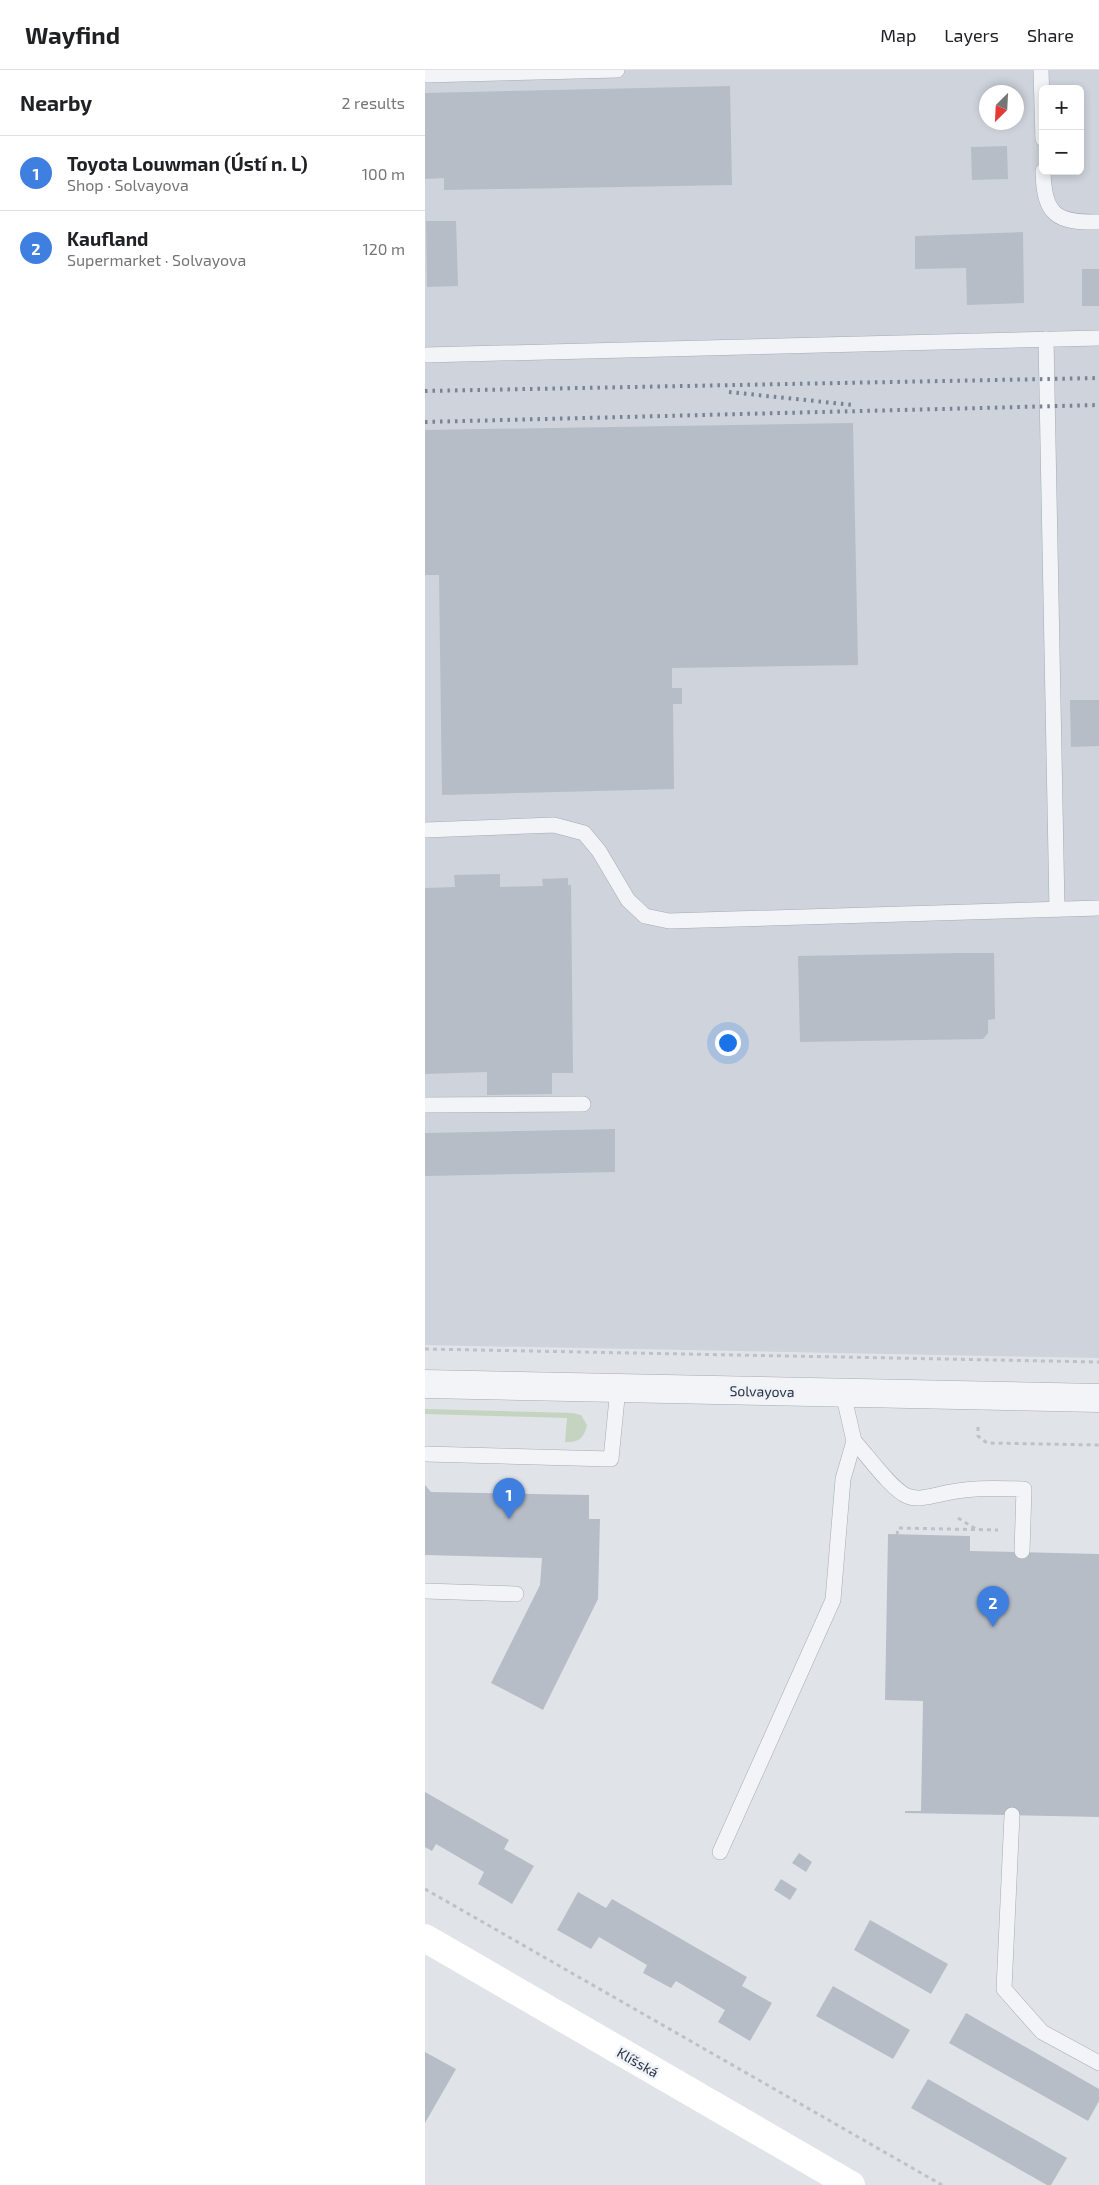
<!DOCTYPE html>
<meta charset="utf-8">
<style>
body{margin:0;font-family:"Exo 2",sans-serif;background:#f2f2f2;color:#202124}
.controls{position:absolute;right:15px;top:15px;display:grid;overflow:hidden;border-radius:8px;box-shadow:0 2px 8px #0003}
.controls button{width:45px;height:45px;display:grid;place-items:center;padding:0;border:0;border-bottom:1px solid #e0e0e0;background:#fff;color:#202124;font:25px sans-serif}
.compass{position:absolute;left:554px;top:15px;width:45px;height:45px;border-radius:50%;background:#fff;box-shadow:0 2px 8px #0003;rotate:204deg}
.you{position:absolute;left:302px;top:972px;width:18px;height:18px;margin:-12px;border:4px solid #fff;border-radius:50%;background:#1a73e8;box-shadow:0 0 0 8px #1a73e833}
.badge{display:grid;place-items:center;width:32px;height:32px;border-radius:50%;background:#0b8043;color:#fff;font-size:16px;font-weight:700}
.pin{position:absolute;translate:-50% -41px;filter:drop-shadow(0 1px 2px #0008)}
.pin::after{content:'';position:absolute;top:26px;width:18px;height:15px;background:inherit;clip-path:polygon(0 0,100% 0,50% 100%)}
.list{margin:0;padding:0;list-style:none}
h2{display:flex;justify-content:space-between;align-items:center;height:65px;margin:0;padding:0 20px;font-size:21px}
h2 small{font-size:16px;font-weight:400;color:#757577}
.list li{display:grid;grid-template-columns:32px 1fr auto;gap:15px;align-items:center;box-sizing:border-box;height:75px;padding:0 20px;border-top:1px solid #e0e0e0}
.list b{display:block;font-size:19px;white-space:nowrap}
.list p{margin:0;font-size:16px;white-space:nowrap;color:#757577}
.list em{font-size:16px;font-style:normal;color:#757577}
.map{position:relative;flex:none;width:674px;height:2115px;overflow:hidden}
header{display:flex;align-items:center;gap:30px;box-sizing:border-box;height:70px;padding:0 25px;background:#fff;border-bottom:1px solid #e0e0e0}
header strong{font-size:24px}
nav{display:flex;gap:28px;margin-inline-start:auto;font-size:18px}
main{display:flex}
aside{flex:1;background:#fff}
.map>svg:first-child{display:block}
.built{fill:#ced3dc;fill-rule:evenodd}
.green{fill:#c5d4c0}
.building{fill:#b7bdc7}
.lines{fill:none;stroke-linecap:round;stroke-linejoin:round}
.lane-casing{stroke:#a5abb4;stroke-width:16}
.street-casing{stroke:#a5abb4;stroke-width:29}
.path{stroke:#bec1c8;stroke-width:3;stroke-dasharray:4 4;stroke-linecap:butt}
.lane{stroke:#f3f4f7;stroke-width:15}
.street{stroke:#f3f4f7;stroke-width:28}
.secondary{stroke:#fff;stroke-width:28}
.rail{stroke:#788394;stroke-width:4;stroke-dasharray:2.5 5;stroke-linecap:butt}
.labels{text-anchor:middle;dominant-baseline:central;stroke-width:5;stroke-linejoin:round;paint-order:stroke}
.street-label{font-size:14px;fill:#283142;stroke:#eff2f7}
</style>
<header>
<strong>Wayfind</strong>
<nav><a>Map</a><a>Layers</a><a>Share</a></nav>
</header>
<main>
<aside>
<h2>Nearby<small>2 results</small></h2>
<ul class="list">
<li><span class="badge" style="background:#3f7fe0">1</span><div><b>Toyota Louwman (Ústí n. L)</b><p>Shop · Solvayova</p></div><em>100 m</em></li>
<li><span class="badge" style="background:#3f7fe0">2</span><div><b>Kaufland</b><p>Supermarket · Solvayova</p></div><em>120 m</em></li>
</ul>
</aside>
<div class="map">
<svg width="674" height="2115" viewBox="0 0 674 2115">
<rect width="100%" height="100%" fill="#e0e4e9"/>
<path class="built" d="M0,0H674V1288L0,1275ZM618,19H655V101H618ZM562,22H592V52H562Z"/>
<path class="green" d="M0,1339L148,1343L156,1345L162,1355C159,1368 154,1373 140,1372L142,1348L0,1344Z"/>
<g class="building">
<path d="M305,16L307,115L19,120V108L0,109V23Z"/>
<path d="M582,76L583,109L547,110L546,77Z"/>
<path d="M1,151H31L33,216L2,217Z"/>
<path d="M598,162L599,233L542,235L541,198L490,199V166Z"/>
<rect x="657" y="199" width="17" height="37"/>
<path d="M428,353L433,595L247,598V618H257V634H248L249,719L17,725L14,505H0V360Z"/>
<path d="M645,630H674V676L646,677Z"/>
<path d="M75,804V817L118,816L117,809L143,808V815H146L148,1003H127V1024L62,1025V1002L0,1004V818L30,817L29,805Z"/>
<path d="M535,883H569L570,949L563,950V963L558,969L375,972L373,886Z"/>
<path d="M190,1059V1102L0,1106V1063Z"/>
<path d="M0,1415L6,1422L164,1425V1449H175L173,1529L118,1640L66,1613L115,1515L117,1488L0,1485Z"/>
<path d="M463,1464L545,1466V1481L674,1484V1747L480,1743V1741H496L498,1631L460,1630Z"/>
<path d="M0,1722L84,1770L79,1779L109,1796L87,1834L53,1814L59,1802L11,1774L7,1781L0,1777Z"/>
<path d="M374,1783L387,1792L381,1802L367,1793Z"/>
<path d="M356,1809L372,1819L365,1830L349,1820Z"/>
<path d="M153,1822L181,1838L187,1829L322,1907L317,1916L347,1933L325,1971L293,1952L300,1940L251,1911L246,1918L218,1903L222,1895L174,1867L166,1879L132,1860Z"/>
<path d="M445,1850L523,1894L506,1924L429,1880Z"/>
<path d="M408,1916L485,1960L468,1989L391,1946Z"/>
<path d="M541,1943L674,2019V2031L663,2051L524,1973Z"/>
<path d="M0,1982L31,1999L0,2053Z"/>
<path d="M503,2009L642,2088L626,2115H622L486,2038Z"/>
</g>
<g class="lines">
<g class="lane-casing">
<g id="lane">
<path d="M616,0L618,69"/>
<path d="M0,5L192,0"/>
<path d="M618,101C619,145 631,153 674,152"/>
<path d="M621,269L632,839"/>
<path d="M0,285L674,268"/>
<path d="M0,760L129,755L159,763L174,781L203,830L220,846L244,851L674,838"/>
<path d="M0,1035L158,1034"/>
<path d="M429,1371C443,1386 466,1419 482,1426C492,1430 502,1427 512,1425C543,1417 568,1418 599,1419L597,1481"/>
<path d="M0,1384L186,1389L193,1318"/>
<path d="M0,1521L91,1524"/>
<path d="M587,1745L579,1919L617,1962L674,1993"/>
<path d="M295,1782L408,1530L418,1409L429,1371L418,1323"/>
</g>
</g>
<g class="street-casing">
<path id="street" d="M0,1314L674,1328"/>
</g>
<g class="path">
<path d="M0,1279L674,1292"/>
<path d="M553,1357V1366L562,1373L674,1375"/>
<path d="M533,1448L551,1459"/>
<path d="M472,1465L473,1458L573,1460"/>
<path d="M0,1819L517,2115"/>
</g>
<use href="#lane" class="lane"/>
<use href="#street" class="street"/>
<path class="secondary" d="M0,1868L426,2115"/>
<g class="rail">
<path d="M0,321L674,308"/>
<path d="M304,322L428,335"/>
<path d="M0,352L674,335"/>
</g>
</g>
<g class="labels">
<g class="street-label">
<text transform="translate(337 1321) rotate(1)">Solvayova</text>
<text transform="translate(213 1992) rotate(30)">Klíšská</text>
</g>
</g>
</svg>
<div class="controls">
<button>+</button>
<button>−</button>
</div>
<svg class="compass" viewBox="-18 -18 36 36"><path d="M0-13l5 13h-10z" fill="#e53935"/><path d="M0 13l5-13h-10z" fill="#757577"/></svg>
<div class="you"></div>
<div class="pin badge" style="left:84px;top:1449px;background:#3f7fe0">1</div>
<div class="pin badge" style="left:568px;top:1557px;background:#3f7fe0">2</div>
</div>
</main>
